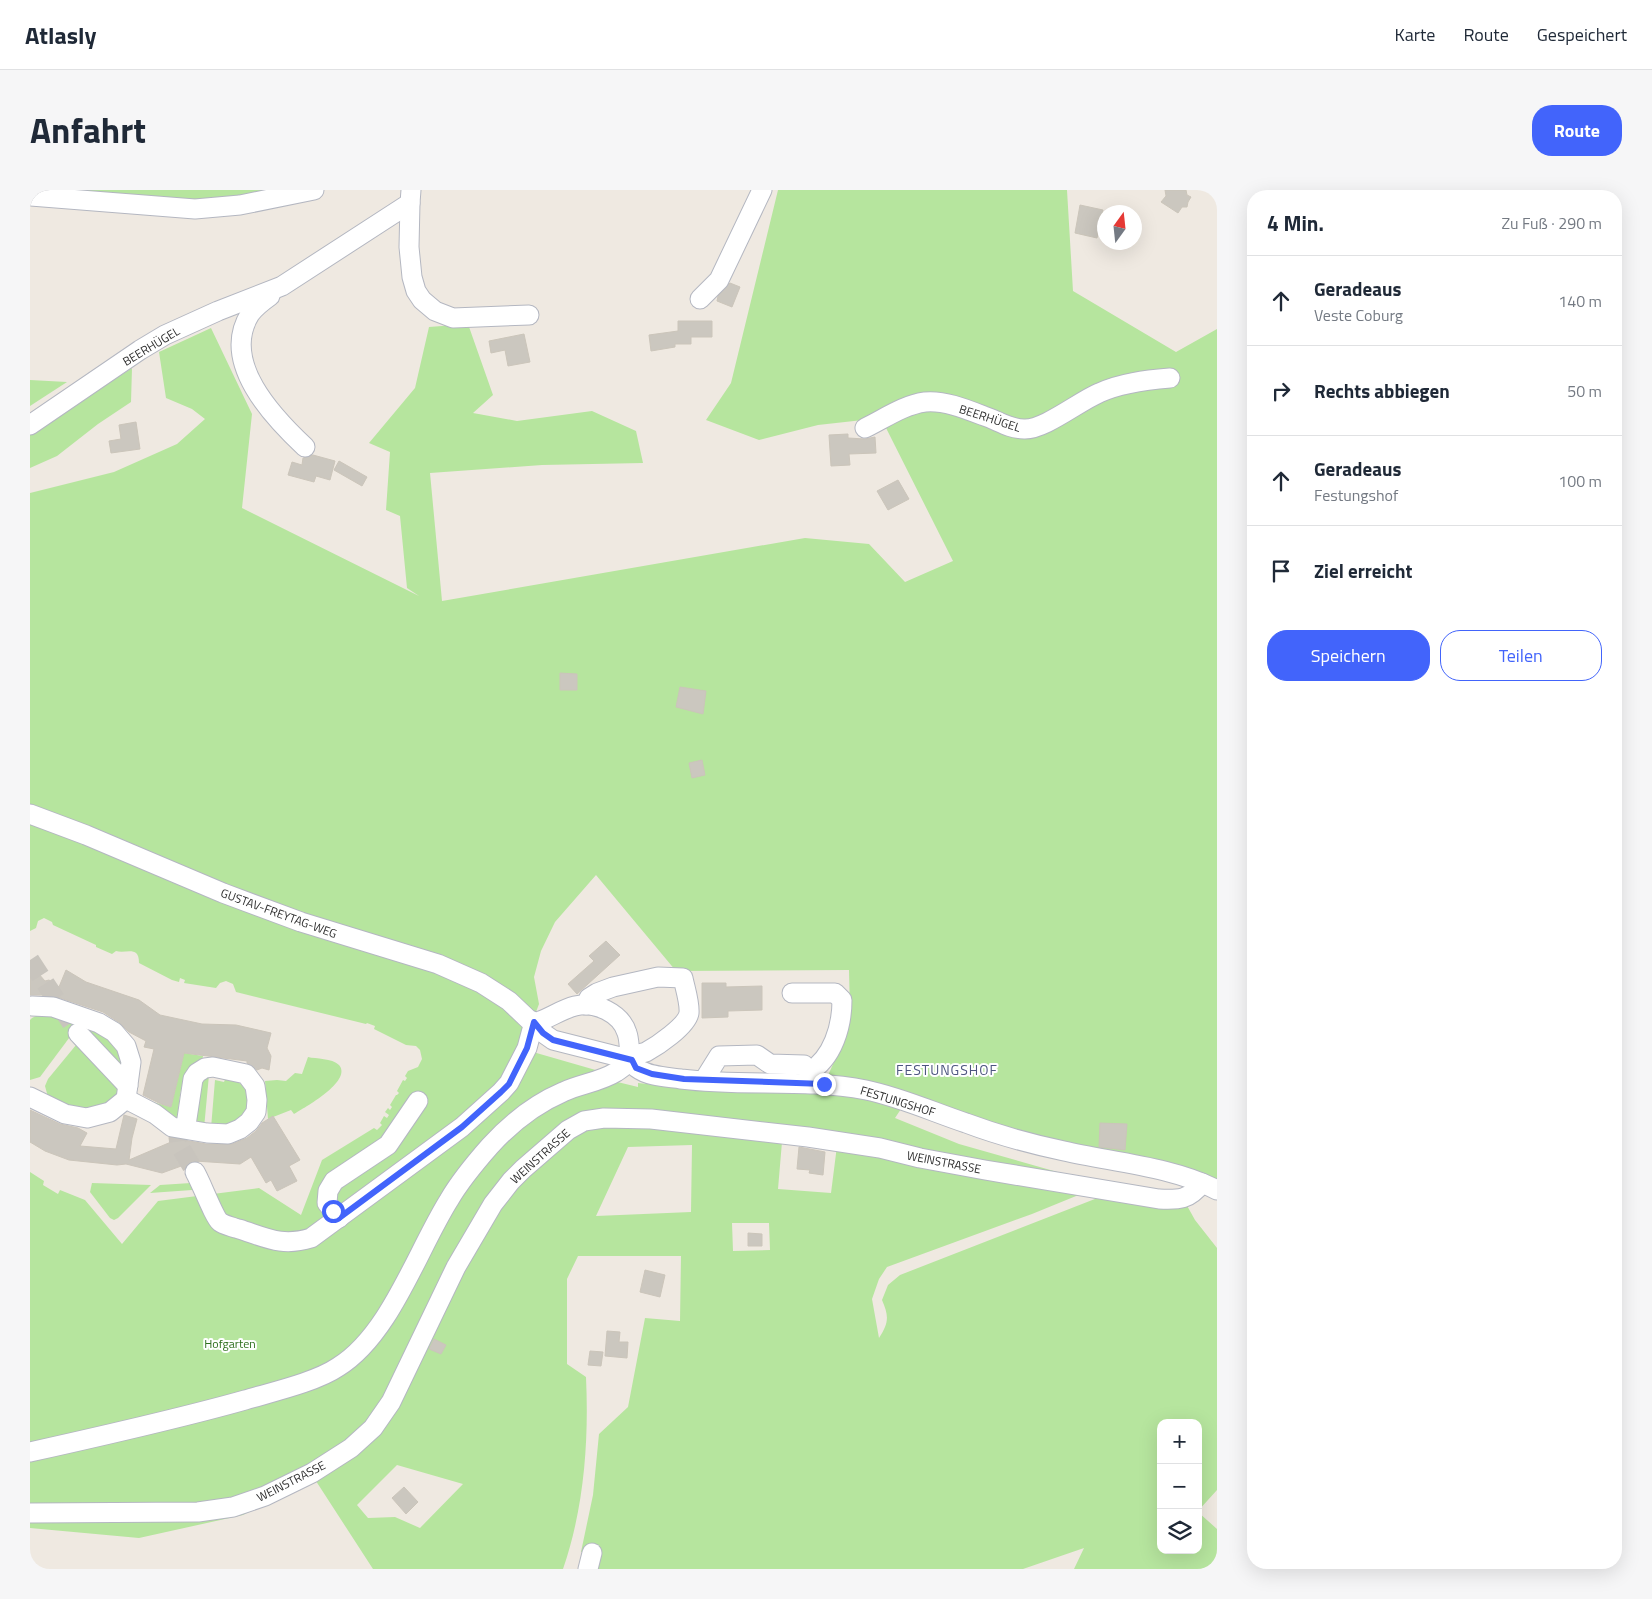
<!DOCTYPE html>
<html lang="de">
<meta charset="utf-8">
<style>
body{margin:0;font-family:"Titillium Web",sans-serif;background:#f6f6f7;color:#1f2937}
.controls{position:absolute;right:15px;bottom:15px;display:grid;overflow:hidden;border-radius:10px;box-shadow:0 5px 20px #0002}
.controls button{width:45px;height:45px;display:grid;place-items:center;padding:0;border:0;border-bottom:1px solid #e0e1e3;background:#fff;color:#1f2937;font:25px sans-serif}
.compass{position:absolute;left:1067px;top:15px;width:45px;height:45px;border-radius:50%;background:#fff;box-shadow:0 5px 20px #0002;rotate:15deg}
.stop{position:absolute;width:15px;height:15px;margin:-11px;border:4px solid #4264fb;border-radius:50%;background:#fff}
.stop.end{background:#4264fb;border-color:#fff;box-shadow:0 1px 5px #0008}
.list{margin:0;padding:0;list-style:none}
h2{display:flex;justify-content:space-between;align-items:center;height:65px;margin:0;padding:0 20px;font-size:21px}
h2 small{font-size:16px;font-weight:400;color:#747a83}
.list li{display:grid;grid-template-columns:32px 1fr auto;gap:15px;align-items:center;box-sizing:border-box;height:90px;padding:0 20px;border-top:1px solid #e0e1e3}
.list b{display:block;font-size:19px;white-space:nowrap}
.list p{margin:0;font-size:16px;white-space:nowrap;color:#747a83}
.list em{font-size:16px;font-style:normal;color:#747a83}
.actions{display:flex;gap:10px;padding:15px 20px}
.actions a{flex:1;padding:11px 0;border:1px solid #4264fb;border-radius:20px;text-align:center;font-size:18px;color:#4264fb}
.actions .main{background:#4264fb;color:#fff}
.icon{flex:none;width:28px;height:28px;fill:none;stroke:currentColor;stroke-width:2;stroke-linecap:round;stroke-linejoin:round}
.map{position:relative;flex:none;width:1187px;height:1379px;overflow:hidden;border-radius:20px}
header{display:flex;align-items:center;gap:30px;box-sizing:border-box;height:70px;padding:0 25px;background:#fff;border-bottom:1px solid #e0e1e3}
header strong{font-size:24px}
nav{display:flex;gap:28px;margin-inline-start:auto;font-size:18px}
.intro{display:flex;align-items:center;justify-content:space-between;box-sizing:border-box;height:120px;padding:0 30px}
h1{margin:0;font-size:35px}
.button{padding:12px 22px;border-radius:20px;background:#4264fb;color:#fff;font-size:18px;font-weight:700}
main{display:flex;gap:30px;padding:0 30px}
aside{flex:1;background:#fff;border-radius:20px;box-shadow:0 5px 20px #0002}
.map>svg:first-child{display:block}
.green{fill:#b6e59e;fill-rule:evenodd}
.building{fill:#cbc7bf;stroke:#cbc5ba}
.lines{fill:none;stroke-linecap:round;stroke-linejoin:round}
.minor-tunnel{stroke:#c8c4bd;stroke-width:19;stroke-dasharray:19 9;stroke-linecap:butt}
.minor-casing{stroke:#b4b7c1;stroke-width:21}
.minor{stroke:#fff;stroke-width:19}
.route{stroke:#4264fb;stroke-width:6}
.labels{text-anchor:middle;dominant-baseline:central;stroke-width:4;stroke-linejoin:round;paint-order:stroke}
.street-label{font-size:12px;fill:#2e2e2e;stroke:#fff}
.park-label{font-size:12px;fill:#2c6e1b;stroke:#fff}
.neighbourhood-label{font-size:14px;letter-spacing:1px;fill:#4d5680;stroke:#fff}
</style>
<header>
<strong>Atlasly</strong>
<nav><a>Karte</a><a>Route</a><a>Gespeichert</a></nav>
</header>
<div class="intro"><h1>Anfahrt</h1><a class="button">Route</a></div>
<main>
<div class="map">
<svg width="1187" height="1379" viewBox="0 0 1187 1379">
<rect width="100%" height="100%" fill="#efe9e1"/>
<g class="green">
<path d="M22,0H246L179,13Z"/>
<path d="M748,0H1037L1043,101L1146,162L1187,139V1000L794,894L810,859L820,822L819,780L646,781L566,685L525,732L511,761L504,787L509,814L506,822L322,745L0,618V303L84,282L147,254L175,229L162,219L136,208L129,162L181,138L222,224L212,318L389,406L377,398L370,326L356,320L360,262L339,253L385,198L399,137L438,134L463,205L443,223L487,231L562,221L606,241L613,273L512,275L400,283L412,411L775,348L839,354L875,392L923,371L851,228L788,235L729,250L676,230L701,193Z"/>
<path d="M102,178L101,212L68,234L27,266L0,278V243Z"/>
<path d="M0,190L37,192L0,216Z"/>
<path d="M0,631L429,789L480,821L490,833L503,862L569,881L571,888L608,897V893L655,898L799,903L829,908L871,919L865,928L929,954L1073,995L1002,1024L857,1077L849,1089L842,1109L849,1148C859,1133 859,1126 852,1110L858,1095L870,1085L1070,1007L1155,1012L1165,1030L1187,1058V1300L1168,1321V1233H1131V1360H1168V1322L1187,1339V1379H1044L1054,1358L993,1379H565L562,1363L551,1362L563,1305L569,1244L598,1217L615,1128L650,1131L651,1066H548L537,1089V1174L556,1187C559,1252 554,1318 533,1379H343L284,1288L213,1325L109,1348L0,1338V982L14,991L13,995L28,1004L30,1000L55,1010L92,1054L128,1011L229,998L271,1025L292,970L344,938L347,940L352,935L350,933L354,926L357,928L359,925L355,922L358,918L360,920L362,917L360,915L366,905H367L369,903L367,901L373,890L375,891L377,888L375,886L378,881L388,877L392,869L390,860L386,856L376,855L344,839L345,836L337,833L336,834L206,802L203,794L196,791L190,793L186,798L154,793L155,790L150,788L149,792L142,790L109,773C109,755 96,764 86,761L82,764L66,757V755L23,735L22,732L14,728L8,731L6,738L0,741ZM753,940L808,948L801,1003L748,999ZM662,955L661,1022L566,1026L598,957ZM702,1033H739L740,1060L703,1061ZM367,1275L433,1294L390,1338L365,1327L338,1328L327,1315Z"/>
<path d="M10,824L51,832L10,887L0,890V830L2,828Z"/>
<path d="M59,834L85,847L97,882L54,839Z"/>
<path d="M51,849L97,902L55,926L18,907L15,896L18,889Z"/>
<path d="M154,863L173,866L172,871C148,878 150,913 147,933L112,909L141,917Z"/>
<path d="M278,867C286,869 302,868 309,875C323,891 274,918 264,924L261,920L238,929L235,891L247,890L256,891L265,883L272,884Z"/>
<path d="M179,885L174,938L161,937L169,893Z"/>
<path d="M196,887C211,890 222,902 218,919C216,925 210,930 207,935L181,938L185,890L194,892Z"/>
<path d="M62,993L121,995L88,1028L84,1030L80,1028L60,1002Z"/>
<path d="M161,993L163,997L162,1000L120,1003L130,995Z"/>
</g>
<g class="building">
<path d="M1135,0H1156L1157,5L1161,7L1158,12L1157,17H1152L1148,23L1131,12L1136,6Z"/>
<path d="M1050,15L1073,20L1067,48L1045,43Z"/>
<path d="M700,93L710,97L702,117L687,111L688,106Z"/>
<path d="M648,131H682V147H661V154H645V157L621,161L619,145L648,141Z"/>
<path d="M494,144L500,172L478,176L475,160L461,163L459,151Z"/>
<path d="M106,232L110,259L81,263L79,251L91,249L89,235Z"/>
<path d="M818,244V248L835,249L845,247L846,263L819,264L820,275L801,276L799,245Z"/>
<path d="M283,265L305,271L300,290L286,286L284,292L258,285L262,272L272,275L273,268Z"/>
<path d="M309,271L337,287L332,296L304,280Z"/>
<path d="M868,290L879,309L858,320L847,301Z"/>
<path d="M530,483L547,484V500H530Z"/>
<path d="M650,497L676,501L673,524L646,517Z"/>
<path d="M672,570L675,585L662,588L659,573Z"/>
<path d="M576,751L590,765L547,804L538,794L564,771L559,766Z"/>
<path d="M0,774L15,791L19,790L29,797L36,780L56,792L109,810L130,825L172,834L206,835L241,843L237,858L241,866L239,880L232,878L227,880L217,873V871L154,863L141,917L131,914L113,905L124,859L114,857L116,851L99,842L90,833L73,822L15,803L12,805H0Z"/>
<path d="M672,793H696V797L732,796V820L698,821V827L672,828Z"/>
<path d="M0,920L30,934L48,938L57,943L50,956L86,959L94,925L107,929L102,948L99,970L148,949L176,954H202L217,948L226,941L232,933L243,926L270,970L259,976L267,991L247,1001L241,990L236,993L221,967L210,974L165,971L132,983L96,974L87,975L39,970L15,961L0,952Z"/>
<path d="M1070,933L1097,934L1095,960L1069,957Z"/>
<path d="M769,957L795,962L793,985L779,983L780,980L767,979Z"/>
<path d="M718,1043L732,1044V1056H718Z"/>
<path d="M615,1080L635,1085L630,1107L610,1102Z"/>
<path d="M577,1141L590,1142L589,1152H598L597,1168L575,1166Z"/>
<path d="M404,1149L416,1155L411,1164L399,1159Z"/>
<path d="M560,1161L573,1162L571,1176L558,1175Z"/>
<path d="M374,1297L388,1312L376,1324L362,1308Z"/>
</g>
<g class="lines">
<g class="minor-tunnel">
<path d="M0,770L48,843"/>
<path d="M156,935L148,947L149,955L165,982"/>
</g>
<g class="minor-casing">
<g id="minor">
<path d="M0,6L165,19L210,15L284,0"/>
<path d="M380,13L379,57L382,87L386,101L392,110L405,121L423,128L499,125"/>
<path d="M240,106C233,111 225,117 220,124C190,172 243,227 275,257"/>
<path d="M670,109L689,90L732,0"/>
<path d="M0,235L110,160L135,145L188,121L252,96L380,13L381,0"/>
<path d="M835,238C854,229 873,215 895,212C914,210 936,219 954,226C967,230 979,239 994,239C1014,240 1048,212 1069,203C1090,193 1116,190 1140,188"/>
<path d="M0,624L56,645L193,703L271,732L408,774L451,793L479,811L498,829L504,832L510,831C521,827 533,819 545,816C565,811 591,823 597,843C601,854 597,870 607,878C619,887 638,887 651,889C712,897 775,888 836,900C870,907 903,922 936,933C968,945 1001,954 1034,961C1082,972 1144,977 1187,1000"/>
<path d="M762,803H805L812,810C812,836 803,868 779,882"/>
<path d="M556,815L559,808L567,803L583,797L628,787L653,788C655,798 660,813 659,823C657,836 627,856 616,862C611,864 605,864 601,865"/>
<path d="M504,832L513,843L523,850L602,870"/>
<path d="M48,843L98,896"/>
<path d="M674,890L689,866L727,865L740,874L774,875L779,882V893"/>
<path d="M0,907L35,924L57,928L80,922L96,909L101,872L96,856L84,842L69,833L23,817L2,816"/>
<path d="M96,909L125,924L142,937L177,943L198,944L210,939L219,932L226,922L227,910L225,896L216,884L183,877L175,878L167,883L163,889L156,935"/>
<path d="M165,982C171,992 184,1027 190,1032C194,1035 200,1036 205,1038"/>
<path d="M309,1028L297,1013L298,1001L304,991L358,955L388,911"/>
<path d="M209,1039C237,1048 252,1057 281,1048L432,937L471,902L479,893L497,858L504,832"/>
<path d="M0,1262C72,1246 144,1230 215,1210C242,1202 286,1192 308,1177C360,1145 387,1061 419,1010C430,991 445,973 460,956C481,933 505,914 533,902C550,894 570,892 586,882C592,878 597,874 602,870"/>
<path d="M0,1323L168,1322L203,1317L235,1306L282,1283L321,1258L343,1238L361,1212L426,1077L463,1014L481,991L493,979L538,940L554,931L574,928L621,929L778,947L850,958L890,968L955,980L1129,1009C1149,1010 1159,1010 1172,993"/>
<path d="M558,1379L562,1363"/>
</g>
</g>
<use href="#minor" class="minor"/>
</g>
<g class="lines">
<path class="route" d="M303,1021L309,1028L432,937L471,902L479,894L497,858L504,832L513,843L523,850L602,870L606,878L622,884L654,889L794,894"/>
</g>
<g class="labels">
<g class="street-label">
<text transform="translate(121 156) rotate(-31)">BEERHÜGEL</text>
<text transform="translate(960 228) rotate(18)">BEERHÜGEL</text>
<text transform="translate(249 723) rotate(20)">GUSTAV-FREYTAG-WEG</text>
<text transform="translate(868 911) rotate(17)">FESTUNGSHOF</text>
<text transform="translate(510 966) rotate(-42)">WEINSTRASSE</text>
<text transform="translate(914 972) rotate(11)">WEINSTRASSE</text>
<text transform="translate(261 1291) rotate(-27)">WEINSTRASSE</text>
</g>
<g class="park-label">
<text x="200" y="1153">Hofgarten</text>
</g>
<g class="neighbourhood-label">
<text x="917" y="879">FESTUNGSHOF</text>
</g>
</g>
</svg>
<div class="controls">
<button>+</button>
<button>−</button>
<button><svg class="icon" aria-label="layers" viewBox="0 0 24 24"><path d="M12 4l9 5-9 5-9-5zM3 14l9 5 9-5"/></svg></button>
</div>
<svg class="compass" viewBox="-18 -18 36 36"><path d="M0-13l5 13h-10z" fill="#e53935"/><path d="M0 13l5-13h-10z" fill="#747a83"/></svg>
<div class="stop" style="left:303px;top:1021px"></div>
<div class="stop end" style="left:794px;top:894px"></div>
</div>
<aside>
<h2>4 Min.<small>Zu Fuß · 290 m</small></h2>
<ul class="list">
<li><svg class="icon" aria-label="ahead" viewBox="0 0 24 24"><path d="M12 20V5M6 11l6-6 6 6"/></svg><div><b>Geradeaus</b><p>Veste Coburg</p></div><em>140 m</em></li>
<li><svg class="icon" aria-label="right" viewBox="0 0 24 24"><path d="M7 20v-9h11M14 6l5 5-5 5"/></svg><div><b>Rechts abbiegen</b></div><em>50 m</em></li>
<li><svg class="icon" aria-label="ahead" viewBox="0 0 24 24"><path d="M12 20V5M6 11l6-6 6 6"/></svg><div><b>Geradeaus</b><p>Festungshof</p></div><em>100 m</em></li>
<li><svg class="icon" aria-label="arrive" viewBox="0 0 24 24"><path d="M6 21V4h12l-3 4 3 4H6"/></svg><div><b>Ziel erreicht</b></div></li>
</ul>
<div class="actions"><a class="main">Speichern</a><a>Teilen</a></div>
</aside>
</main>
